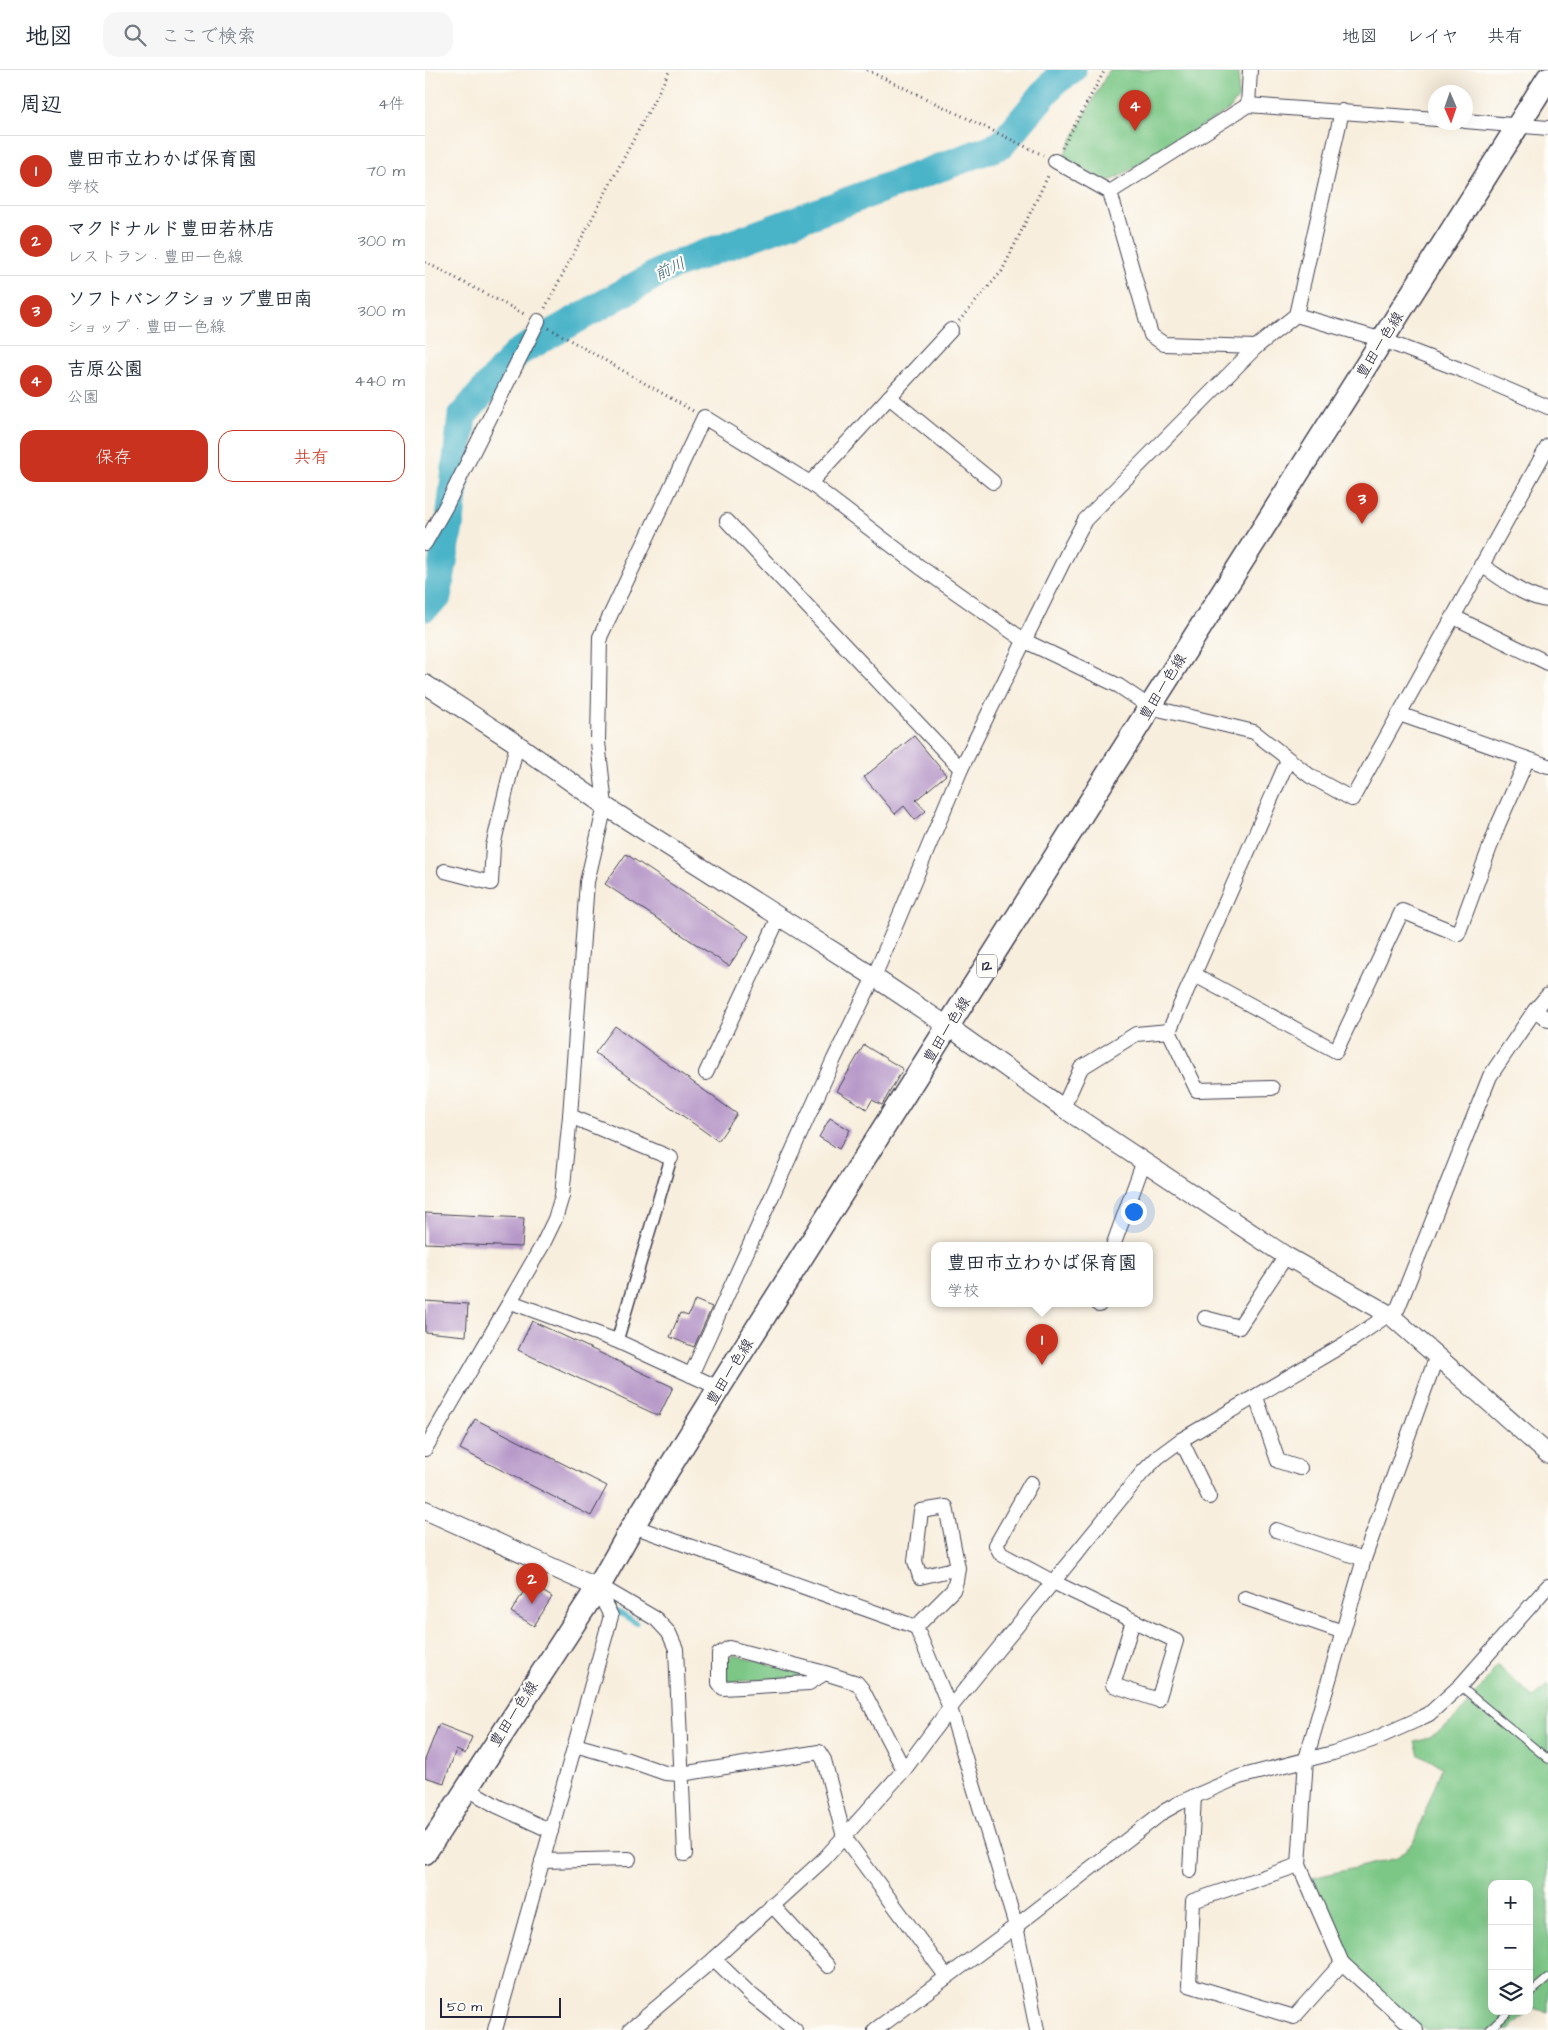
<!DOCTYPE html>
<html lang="ja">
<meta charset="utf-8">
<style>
body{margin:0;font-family:"Architects Daughter","Klee One",sans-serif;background:#f6f6f7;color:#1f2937}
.controls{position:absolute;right:15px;bottom:15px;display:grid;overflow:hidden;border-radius:10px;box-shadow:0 5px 20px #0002}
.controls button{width:45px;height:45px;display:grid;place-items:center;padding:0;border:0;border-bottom:1px solid #e0e1e3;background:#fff;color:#1f2937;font:25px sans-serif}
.compass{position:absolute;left:1003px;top:15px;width:45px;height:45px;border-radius:50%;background:#fff;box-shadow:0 5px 20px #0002;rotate:178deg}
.scale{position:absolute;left:15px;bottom:12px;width:121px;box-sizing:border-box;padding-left:5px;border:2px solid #22223b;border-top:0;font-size:14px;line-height:18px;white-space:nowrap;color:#22223b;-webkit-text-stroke:4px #fdfcf7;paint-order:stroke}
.you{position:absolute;left:708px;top:1141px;width:18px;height:18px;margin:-12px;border:4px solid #fff;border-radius:50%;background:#1a73e8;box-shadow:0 0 0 8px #1a73e833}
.badge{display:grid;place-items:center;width:32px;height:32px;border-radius:50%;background:#c8321e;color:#fff;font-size:16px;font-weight:700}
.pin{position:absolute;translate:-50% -41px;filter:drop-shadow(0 1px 2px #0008)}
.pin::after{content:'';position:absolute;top:26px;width:18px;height:15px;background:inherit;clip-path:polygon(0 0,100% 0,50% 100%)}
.popup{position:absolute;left:506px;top:1172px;width:222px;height:65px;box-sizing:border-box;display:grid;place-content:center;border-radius:10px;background:#fff;filter:drop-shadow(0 1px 4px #0005);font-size:16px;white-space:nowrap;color:#747a83}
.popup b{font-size:19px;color:#1f2937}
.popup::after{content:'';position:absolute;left:50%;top:100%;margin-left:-10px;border:10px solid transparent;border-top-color:#fff}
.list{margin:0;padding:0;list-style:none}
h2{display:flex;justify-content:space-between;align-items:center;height:65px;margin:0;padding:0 20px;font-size:21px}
h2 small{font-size:16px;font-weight:400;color:#747a83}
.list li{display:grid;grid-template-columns:32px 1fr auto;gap:15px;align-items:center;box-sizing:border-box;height:70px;padding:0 20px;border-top:1px solid #e0e1e3}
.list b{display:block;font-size:19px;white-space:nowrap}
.list p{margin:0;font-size:16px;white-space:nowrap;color:#747a83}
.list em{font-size:16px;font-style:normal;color:#747a83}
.actions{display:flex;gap:10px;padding:15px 20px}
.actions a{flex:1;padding:11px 0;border:1px solid #c8321e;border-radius:15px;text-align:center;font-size:18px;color:#c8321e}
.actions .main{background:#c8321e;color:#fff}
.icon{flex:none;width:28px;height:28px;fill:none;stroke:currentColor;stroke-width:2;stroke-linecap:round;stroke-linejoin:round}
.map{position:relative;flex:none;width:1123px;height:1960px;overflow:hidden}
header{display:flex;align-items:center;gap:30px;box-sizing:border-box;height:70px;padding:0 25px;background:#fff;border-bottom:1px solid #e0e1e3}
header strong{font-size:24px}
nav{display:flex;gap:28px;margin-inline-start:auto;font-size:18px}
.search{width:350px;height:45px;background:#f6f6f7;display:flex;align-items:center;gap:12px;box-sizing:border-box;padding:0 18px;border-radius:15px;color:#747a83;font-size:19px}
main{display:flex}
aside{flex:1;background:#fff}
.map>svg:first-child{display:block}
.green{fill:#7bc786;stroke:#4e7460}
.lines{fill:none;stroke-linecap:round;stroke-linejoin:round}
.stream{stroke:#4ab3c8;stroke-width:5}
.river{stroke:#4ab3c8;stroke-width:29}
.building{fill:#b697c8}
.service-casing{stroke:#424153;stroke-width:9}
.pedestrian-casing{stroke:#424153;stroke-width:14}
.minor-casing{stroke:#424153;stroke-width:16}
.tertiary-casing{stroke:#424153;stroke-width:20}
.primary-casing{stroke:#424153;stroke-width:25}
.path{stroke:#424153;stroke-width:3;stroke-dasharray:1 4;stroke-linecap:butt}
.service{stroke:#fff;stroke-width:7}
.pedestrian{stroke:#fff;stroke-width:11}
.minor{stroke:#fff;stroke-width:14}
.tertiary{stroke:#fff;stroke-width:18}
.primary{stroke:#fff;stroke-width:22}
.labels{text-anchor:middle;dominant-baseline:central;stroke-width:4.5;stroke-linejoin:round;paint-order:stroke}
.shield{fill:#fdfcf7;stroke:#646373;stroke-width:1}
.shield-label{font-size:14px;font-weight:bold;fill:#22223b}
.street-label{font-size:15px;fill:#22223b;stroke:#fdfcf7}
.water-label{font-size:16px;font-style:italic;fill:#325c73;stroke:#fdfcf7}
</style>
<header>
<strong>地図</strong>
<div class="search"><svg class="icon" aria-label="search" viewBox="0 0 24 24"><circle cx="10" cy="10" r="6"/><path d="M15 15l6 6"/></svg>ここで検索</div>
<nav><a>地図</a><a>レイヤ</a><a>共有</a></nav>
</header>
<main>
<aside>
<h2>周辺<small>4件</small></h2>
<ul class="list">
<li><span class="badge">1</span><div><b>豊田市立わかば保育園</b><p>学校</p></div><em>70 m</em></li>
<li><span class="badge">2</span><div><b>マクドナルド豊田若林店</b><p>レストラン · 豊田一色線</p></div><em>300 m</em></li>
<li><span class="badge">3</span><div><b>ソフトバンクショップ豊田南</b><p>ショップ · 豊田一色線</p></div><em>300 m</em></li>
<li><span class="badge">4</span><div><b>吉原公園</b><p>公園</p></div><em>440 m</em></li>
</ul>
<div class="actions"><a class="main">保存</a><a>共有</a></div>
</aside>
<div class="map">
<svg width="1123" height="1960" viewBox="0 0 1123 1960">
<rect width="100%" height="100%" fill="#fdfcf7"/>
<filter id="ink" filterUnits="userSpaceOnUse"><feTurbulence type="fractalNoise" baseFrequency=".02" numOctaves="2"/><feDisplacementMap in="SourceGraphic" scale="10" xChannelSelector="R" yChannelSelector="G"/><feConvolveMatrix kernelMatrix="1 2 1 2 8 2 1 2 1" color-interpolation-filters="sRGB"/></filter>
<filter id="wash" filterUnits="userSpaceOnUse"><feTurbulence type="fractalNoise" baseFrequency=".0096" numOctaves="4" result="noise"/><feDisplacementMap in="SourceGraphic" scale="20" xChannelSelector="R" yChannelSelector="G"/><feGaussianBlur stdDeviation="1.12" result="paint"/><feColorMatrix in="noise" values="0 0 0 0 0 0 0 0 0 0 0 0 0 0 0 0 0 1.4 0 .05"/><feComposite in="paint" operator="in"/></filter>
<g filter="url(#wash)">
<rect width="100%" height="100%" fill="#f8eedd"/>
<g class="green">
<path d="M684,0H814L813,28L805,39L688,110H677L642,89L640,83Z"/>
<path d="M308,1585L376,1603L375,1607L303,1612L297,1604L298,1592Z"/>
<path d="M1072,1595L1109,1628L1123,1614V1942L1108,1938L1104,1941V1814H1067V1941H1104L1084,1960H1000L924,1899L887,1808L972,1788L988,1773L1017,1697L994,1684L990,1672C1028,1663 1050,1625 1072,1595Z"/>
</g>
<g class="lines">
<path class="stream" d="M188,1539L211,1553"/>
<path class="river" d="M0,537L12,527L25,451L37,346L92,283L244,197L576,75L630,11L647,0"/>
</g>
<g id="blocks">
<g class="building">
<path d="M489,666L521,705L491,730L501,741L490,750L479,736L470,744L439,707Z"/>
<path d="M201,784L324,866L304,896L180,814Z"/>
<path d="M190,956L312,1044L293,1071L170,983Z"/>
<path d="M439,975L478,999L457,1035L447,1030L442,1039L412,1021Z"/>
<path d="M405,1048L425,1060L414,1079L394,1067Z"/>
<path d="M0,1143L99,1148L97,1177L0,1173Z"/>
<path d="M270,1230L287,1237L269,1277L245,1267L255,1243L263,1246Z"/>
<path d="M0,1231L43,1234L41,1266L0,1262Z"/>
<path d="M107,1251L248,1317L234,1346L93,1280Z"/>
<path d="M50,1349L182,1416L166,1446L35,1379Z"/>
<path d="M104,1513L127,1527L109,1556L86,1542Z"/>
<path d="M14,1654L47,1667L40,1684L31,1680L19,1713L0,1707V1690Z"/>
</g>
</g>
</g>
<g filter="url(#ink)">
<use href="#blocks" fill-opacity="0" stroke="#424153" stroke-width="1"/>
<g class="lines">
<g class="service-casing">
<g id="service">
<path d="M1035,1616L1123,1689"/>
<path d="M1104,1924L1123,1908"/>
<path d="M1064,1960L1085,1941"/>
</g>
</g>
<g class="pedestrian-casing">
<path id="pedestrian" d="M192,1271L246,1088"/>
</g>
<g class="minor-casing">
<g id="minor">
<path d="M823,35L825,0"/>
<path d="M1040,51L1123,58"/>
<path d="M630,91L685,122L823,35L1011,49"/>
<path d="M685,122L726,265L739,274L831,277L871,245L917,41"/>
<path d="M871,245L958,270L1039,301L1123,337"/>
<path d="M464,327L568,412"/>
<path d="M385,413L526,260"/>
<path d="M302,451L536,699"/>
<path d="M0,473L22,434L113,251"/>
<path d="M1056,495C1076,507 1099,528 1123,530"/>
<path d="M1029,547L1123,593"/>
<path d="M974,644L1123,696"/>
<path d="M20,801L66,813L68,776L92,674"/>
<path d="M770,905L911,981L977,841L1033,864L1073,755L1102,690"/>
<path d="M1110,940L1123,950"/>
<path d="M744,961L863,690"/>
<path d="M281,1003L354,847"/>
<path d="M638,1038L656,998L711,964L744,961L772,1020L847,1018"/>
<path d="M145,1046L246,1088"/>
<path d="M688,1176L719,1091"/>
<path d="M86,1232L192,1271L294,1318"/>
<path d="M674,1235V1234"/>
<path d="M780,1248L814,1257L861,1186"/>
<path d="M266,1305L409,989L449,907L536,699L644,480L660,450L831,277"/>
<path d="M831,1327L853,1391L875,1398"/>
<path d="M756,1370L784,1427"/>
<path d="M0,1379L118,1174L130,1149L137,1126L145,1046L162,812L180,736L173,672L175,567L279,347L385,413L495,497L600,571L694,616L725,637L829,662L885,706L927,729L1123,376"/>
<path d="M606,1413L571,1475L576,1484L628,1512L751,1571L733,1630L688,1615L708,1551"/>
<path d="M208,1456L491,1557L525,1638L591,1856L612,1960"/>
<path d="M851,1460L939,1489"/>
<path d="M173,1515L231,1549L244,1563L251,1579L260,1784"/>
<path d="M820,1528L918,1562"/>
<path d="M491,1557L528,1520L531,1511L533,1498L521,1437L496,1441L490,1491L495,1507L533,1498"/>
<path d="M400,1603L384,1613L298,1618L294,1613V1584L304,1578L400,1603L432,1613L437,1619L479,1700"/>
<path d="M150,1675L203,1690L240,1703L256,1704L394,1682L399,1690L419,1767L521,1906"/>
<path d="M41,1718L72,1736L126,1761"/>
<path d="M117,1791L204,1789"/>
<path d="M874,1795L917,1893"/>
<path d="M765,1801L769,1726"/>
<path d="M347,1835L403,1896"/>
<path d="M289,1889L324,1923L370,1960"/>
<path d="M70,1960L186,1546L171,1517"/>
<path d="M205,1960L289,1889L399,1789L479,1700L525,1638L717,1403L733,1387L756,1370L928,1269L973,1238L1065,1006L1110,940L1123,925"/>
<path d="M450,1960L591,1856L738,1742L754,1733L814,1707L908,1683L947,1670L992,1650L1004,1644L1035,1616L1123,1516"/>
<path d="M991,1960L917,1893L869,1947L764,1915L768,1831L874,1795L881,1689L939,1489L1011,1288"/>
</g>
</g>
<g class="tertiary-casing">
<g id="tertiary">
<path d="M0,614L92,674L180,736L449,907L524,957L638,1038L861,1186L965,1245L1123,1384"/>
<path d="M0,1440L171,1517"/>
</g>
</g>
<g class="primary-casing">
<path id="primary" d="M0,1783L178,1509L208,1456L294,1318L1123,8"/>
</g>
<g class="path">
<path d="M442,0L618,85"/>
<path d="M637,78L680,0"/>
<path d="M0,192L101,245"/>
<path d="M120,238L245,0"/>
<path d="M534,251L577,201L624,104"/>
<path d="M124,258L268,341"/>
</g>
<use href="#service" class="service"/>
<use href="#pedestrian" class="pedestrian"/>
<use href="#minor" class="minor"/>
<use href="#tertiary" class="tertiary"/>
<use href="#primary" class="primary"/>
</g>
</g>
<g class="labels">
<rect class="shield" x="552" y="884.5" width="20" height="23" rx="4"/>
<g class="shield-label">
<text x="562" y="896">12</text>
</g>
<g class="street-label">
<text transform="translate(955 275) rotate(-58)">豊田一色線</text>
<text transform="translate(738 617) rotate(-58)">豊田一色線</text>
<text transform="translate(522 960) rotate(-58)">豊田一色線</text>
<text transform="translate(305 1302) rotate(-58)">豊田一色線</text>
<text transform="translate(89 1644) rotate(-57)">豊田一色線</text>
</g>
<g class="water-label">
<text transform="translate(245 199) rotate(-25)">前川</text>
</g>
</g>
</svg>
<div class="controls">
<button>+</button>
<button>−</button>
<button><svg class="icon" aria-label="layers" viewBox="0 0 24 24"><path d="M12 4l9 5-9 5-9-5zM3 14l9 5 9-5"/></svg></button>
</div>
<svg class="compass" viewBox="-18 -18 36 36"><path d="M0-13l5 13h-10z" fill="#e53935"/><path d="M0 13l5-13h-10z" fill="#747a83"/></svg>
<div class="scale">50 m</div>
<div class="you"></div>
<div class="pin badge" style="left:617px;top:1295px">1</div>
<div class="popup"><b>豊田市立わかば保育園</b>学校</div>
<div class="pin badge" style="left:107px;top:1534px">2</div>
<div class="pin badge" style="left:937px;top:454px">3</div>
<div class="pin badge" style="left:710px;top:61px">4</div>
</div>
</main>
